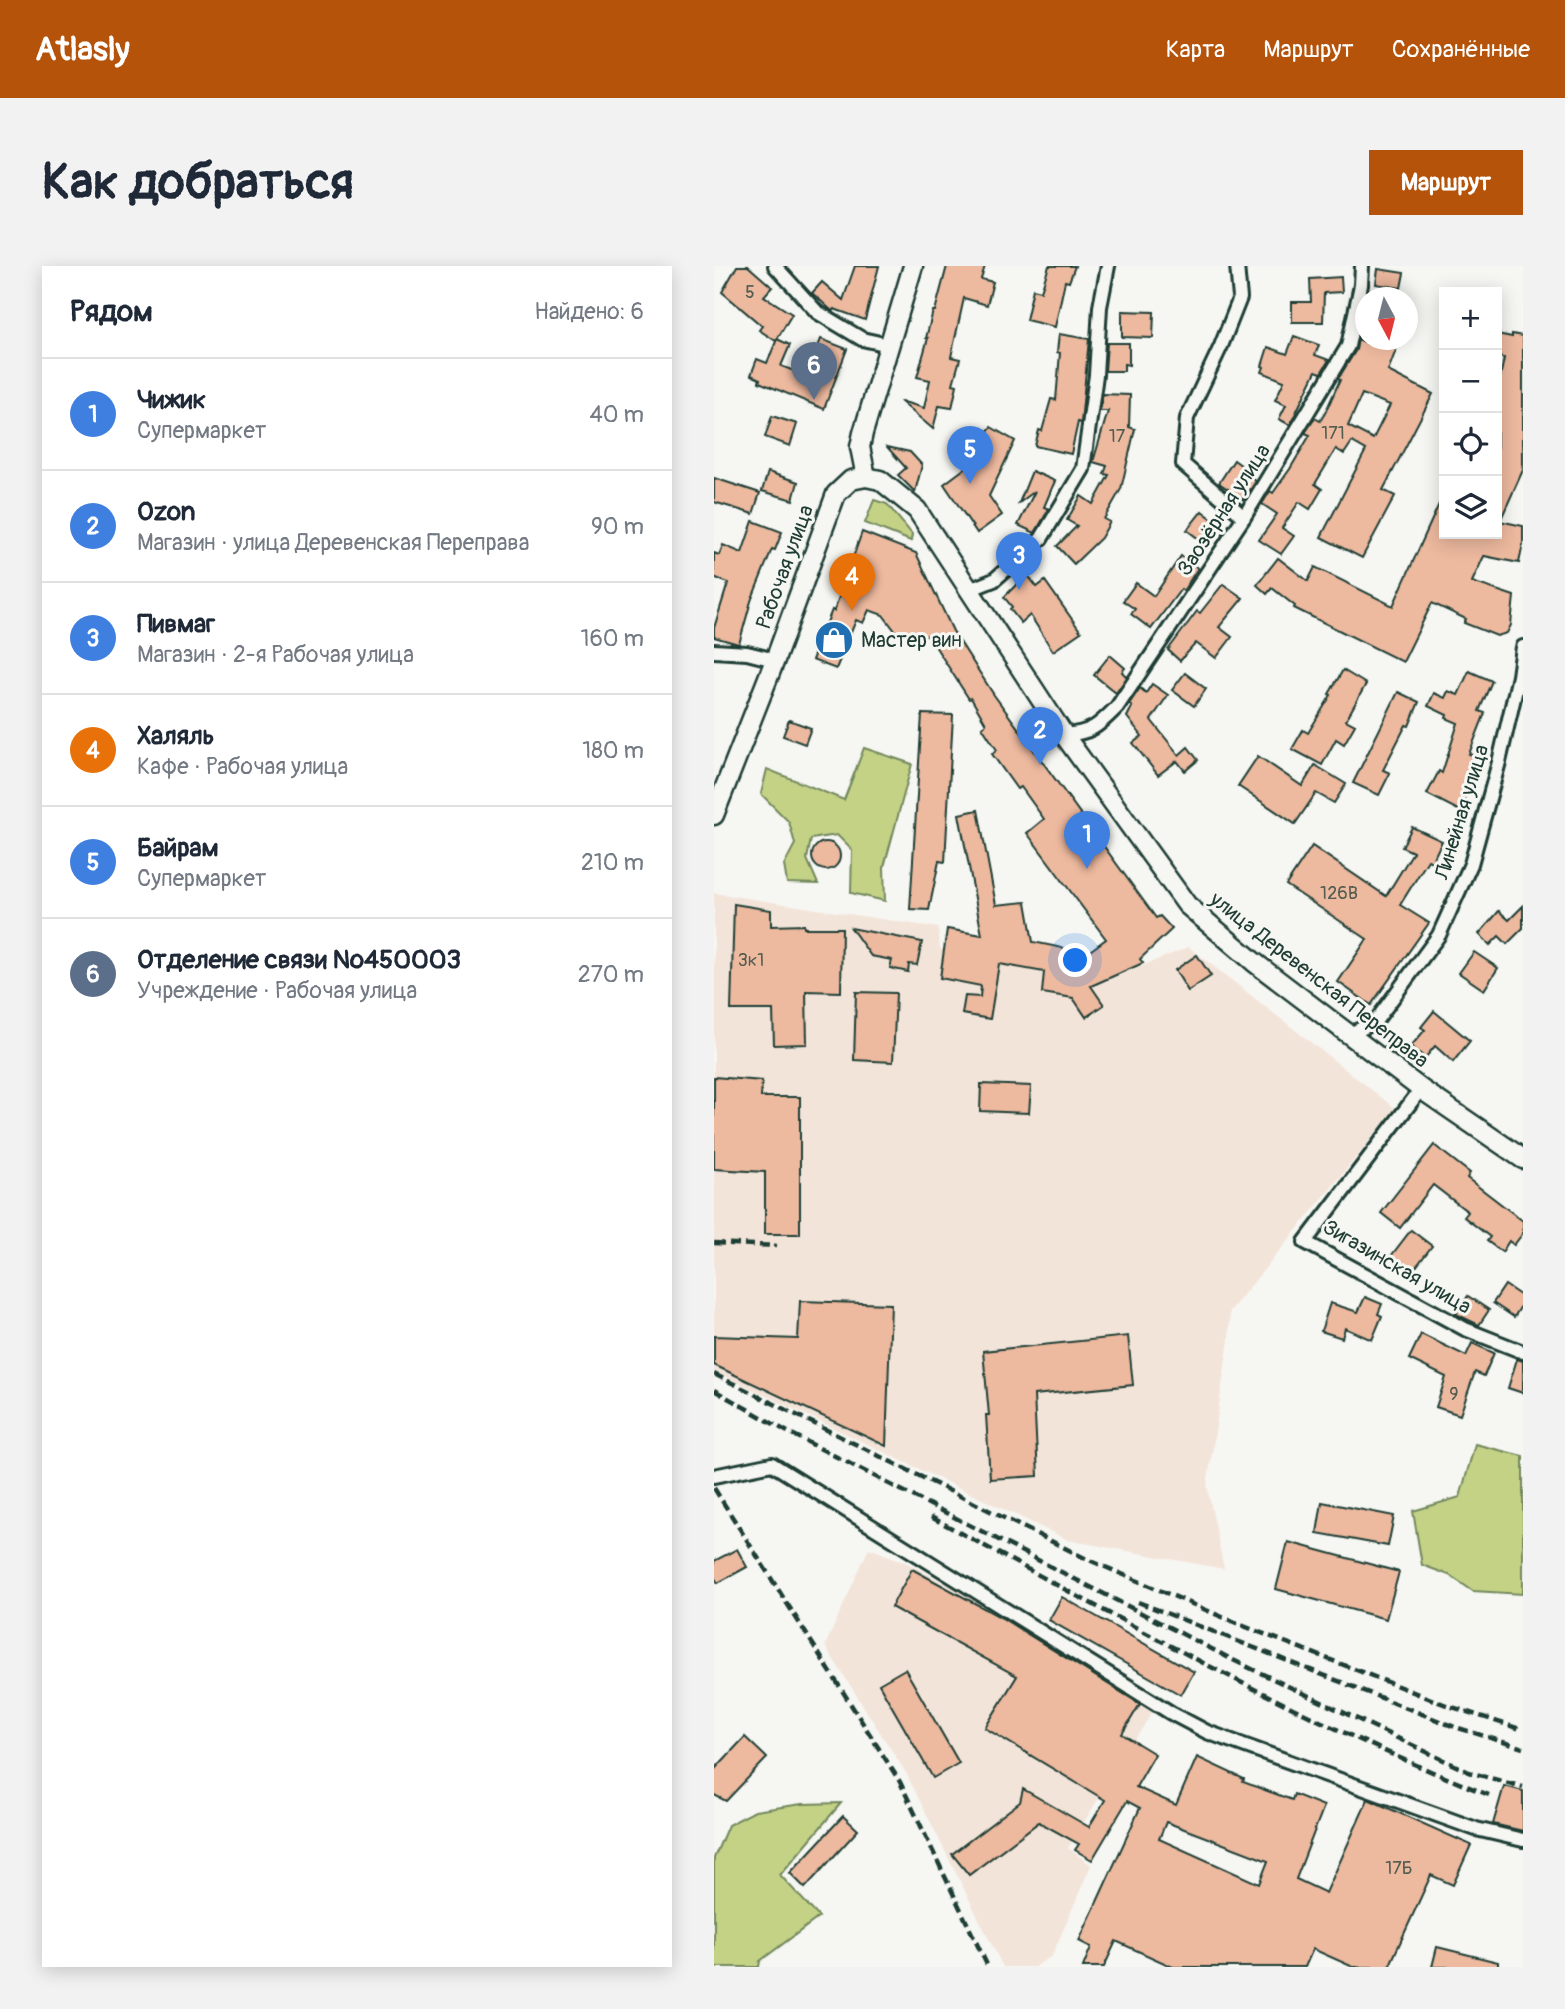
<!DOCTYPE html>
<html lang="ru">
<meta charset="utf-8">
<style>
body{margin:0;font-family:Pangolin,sans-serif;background:#f2f2f3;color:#1f2937}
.controls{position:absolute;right:21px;top:21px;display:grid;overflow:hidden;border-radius:0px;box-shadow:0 4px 18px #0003}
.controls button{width:63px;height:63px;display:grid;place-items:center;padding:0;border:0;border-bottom:2px solid #e0e1e3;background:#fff;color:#1f2937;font:35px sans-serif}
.compass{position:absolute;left:641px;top:21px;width:63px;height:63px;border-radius:50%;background:#fff;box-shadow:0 4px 18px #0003;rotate:173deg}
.you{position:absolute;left:362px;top:695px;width:24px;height:24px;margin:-18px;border:5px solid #fff;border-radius:50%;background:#1a73e8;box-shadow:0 0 0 10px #1a73e833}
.badge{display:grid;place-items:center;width:46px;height:46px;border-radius:50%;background:#b45309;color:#fff;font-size:23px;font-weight:700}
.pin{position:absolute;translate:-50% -58px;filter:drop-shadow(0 2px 4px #0008)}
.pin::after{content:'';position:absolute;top:37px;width:24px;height:21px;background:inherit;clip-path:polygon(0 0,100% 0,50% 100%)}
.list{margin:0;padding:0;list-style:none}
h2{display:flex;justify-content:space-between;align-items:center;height:91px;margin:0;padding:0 28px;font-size:30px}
h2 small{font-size:23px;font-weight:400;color:#747a83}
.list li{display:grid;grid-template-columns:46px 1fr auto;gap:21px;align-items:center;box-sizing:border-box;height:112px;padding:0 28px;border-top:2px solid #e0e1e3}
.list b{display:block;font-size:26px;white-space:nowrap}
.list p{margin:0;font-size:23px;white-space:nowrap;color:#747a83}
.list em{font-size:23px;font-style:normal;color:#747a83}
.icon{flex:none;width:38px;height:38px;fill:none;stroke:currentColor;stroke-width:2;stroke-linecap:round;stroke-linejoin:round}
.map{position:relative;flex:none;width:809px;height:1701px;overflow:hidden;border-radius:0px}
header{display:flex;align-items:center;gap:42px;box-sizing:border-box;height:98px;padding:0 35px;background:#b45309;color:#fff}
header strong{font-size:33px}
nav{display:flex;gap:38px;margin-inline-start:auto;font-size:24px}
.intro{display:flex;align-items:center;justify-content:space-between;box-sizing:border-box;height:168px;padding:0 42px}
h1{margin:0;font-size:49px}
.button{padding:18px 32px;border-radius:0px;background:#b45309;color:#fff;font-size:24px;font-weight:700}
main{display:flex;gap:42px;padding:0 42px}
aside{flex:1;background:#fff;border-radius:0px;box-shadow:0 4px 18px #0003}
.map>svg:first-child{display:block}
.built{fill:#f3e4d9}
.green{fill:#c4d286;stroke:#72885d;stroke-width:2}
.building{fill:#edb99f;stroke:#1f3d34;stroke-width:2;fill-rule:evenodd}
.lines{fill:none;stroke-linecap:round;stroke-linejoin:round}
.street-casing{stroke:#1f3d34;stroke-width:18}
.secondary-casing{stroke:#1f3d34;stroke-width:23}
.street{stroke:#f6f6f2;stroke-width:12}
.secondary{stroke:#f6f6f2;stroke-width:18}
.rail{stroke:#1f3d34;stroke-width:4.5;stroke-dasharray:10 5;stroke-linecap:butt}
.labels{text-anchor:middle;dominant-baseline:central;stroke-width:6;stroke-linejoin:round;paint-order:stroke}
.number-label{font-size:18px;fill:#525c4f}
.street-label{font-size:21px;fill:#1f3d34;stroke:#f6f6f2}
.poi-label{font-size:21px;fill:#1f3d34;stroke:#f6f6f2;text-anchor:start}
</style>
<header>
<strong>Atlasly</strong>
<nav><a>Карта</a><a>Маршрут</a><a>Сохранённые</a></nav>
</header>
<div class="intro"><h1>Как добраться</h1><a class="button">Маршрут</a></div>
<main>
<aside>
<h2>Рядом<small>Найдено: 6</small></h2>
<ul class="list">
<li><span class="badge" style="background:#3f7fe0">1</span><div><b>Чижик</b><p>Супермаркет</p></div><em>40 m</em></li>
<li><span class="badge" style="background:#3f7fe0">2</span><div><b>Ozon</b><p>Магазин · улица Деревенская Переправа</p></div><em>90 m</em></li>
<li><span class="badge" style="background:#3f7fe0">3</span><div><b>Пивмаг</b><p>Магазин · 2-я Рабочая улица</p></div><em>160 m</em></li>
<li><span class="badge" style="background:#e8710a">4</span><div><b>Халяль</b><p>Кафе · Рабочая улица</p></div><em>180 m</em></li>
<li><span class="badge" style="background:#3f7fe0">5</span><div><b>Байрам</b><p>Супермаркет</p></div><em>210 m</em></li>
<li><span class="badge" style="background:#5c6f8a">6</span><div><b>Отделение связи №450003</b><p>Учреждение · Рабочая улица</p></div><em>270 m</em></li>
</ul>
</aside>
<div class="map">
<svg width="809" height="1701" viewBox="0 0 809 1701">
<rect width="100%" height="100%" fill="#f6f6f2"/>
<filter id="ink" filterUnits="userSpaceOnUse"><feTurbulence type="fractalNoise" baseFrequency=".0143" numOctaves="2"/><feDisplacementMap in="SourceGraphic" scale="14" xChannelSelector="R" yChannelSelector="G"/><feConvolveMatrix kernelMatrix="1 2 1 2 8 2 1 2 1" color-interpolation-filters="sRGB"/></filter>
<g filter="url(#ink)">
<g class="built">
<path d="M0,627L224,662L226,683L388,716L475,681L682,843L516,1045L515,1073L493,1220L510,1303L354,1274L0,1105Z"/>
<path d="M155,1282L195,1298L309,1359L440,1443L354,1582L377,1599L338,1690L320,1701H289L192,1507L111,1380Z"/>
</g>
<g class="green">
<path d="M160,234L173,238L198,268L197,275L151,257Z"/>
<path d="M150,482L198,498L170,601L171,635L137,627L138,584L123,569L97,573L93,593L104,618L73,617L70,599L81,578L75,556L47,528L53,503L130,534Z"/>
<path d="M761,1178L809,1190V1328L759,1325L735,1309L708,1299L699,1245L746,1231Z"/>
<path d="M127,1537L66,1609L105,1651L46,1695L45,1701H0V1592L14,1559L41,1545L88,1538Z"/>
</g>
<g class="building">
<path d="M23,0H34L58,21L50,30L78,48L62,75L45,64L48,60L8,26Z"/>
<path d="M141,0H165L151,54L120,43L118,45L98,27L108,16L129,34Z"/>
<path d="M233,0H271L267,13L279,16L273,39L250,32L237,91L246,93L239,118L243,119L238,142L225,140L219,163L186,135L210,142L216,114L203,111L214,72H212L219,45H221Z"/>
<path d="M335,0H361L355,16L351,15L341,61L312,54L319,23L327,25Z"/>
<path d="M664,3L690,7L687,22L662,18Z"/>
<path d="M627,11L628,26L610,27L609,56H578V36H597L596,13Z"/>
<path d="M408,45L440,46L439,72L408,71Z"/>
<path d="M345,68L375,73L367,157L364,156L357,188L321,180L325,164L328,165L337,133L342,134L346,87L343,86Z"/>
<path d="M783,68L798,71V68L809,70V204L786,255L809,260V278L805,297L770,290L758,316L800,330L797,359L793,367L783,370L750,357L752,353L718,337L689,396L580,342L581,340L558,322L553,328L543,319L564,292L594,315L601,301L679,340L730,227V268H783V127L790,92L783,91Z"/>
<path d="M580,70L605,79L601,89L615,94L607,107L602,105L576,159L565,153L572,139L561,134L570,115L548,106L550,101L548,100L554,81L573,88Z"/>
<path d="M63,73L76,79L67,100L93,110L107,73L133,83L110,143L45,116L46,113L37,109L43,93L53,97Z"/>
<path d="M644,73L660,80L663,74H678L685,76L674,105L719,128L669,224L681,230L648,292L607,271L652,184L638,176L630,188L622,183L601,218L608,223L596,243L585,236L568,262L580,270L567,288L545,274L563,248L548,238L556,225L559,227L576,203L596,169L591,167L601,152L606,155L611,147L626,114L624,113L642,84ZM648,128L676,139L659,173L634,160Z"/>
<path d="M393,77H415V99L410,98V105H391Z"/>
<path d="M388,128L416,129L415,161L421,163L407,223L390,253L396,256L387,272L360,298L343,280L363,260L353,254L367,230L379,238L395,209L390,208L393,200L379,196L394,145H386Z"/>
<path d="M58,150L83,158L76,180L51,171Z"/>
<path d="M277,161L301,175L275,230L288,249L263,267L230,218L258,197L241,182V178L253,163L266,174Z"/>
<path d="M173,181L196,186L208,199L201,226L184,209L192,202Z"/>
<path d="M520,194L535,205L532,209L542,215L530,234L505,217Z"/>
<path d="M318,205L341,215L330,241L335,243L321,267L304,259L321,225L305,237Z"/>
<path d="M54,206L84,216L79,234L48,225Z"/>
<path d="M0,212L46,227L39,248L0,236Z"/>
<path d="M488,245L509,261L494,280L473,264Z"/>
<path d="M39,255L68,266L61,284L58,283L37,335L25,378L21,377L0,371V362L14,317L0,311V287L5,289L9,279L28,287Z"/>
<path d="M148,266L202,287L239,365L280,429L442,652L446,650L458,663L426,693L429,697L377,720L390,739L372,751L359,732L328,727L330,706L285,698L276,753L248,748L251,730L266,731L267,720L226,712L233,663L268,669L245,548L264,544L282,639L312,636L319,676L373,687L392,673L313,567L330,553L307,521L303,523L278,488L283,484L268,461L272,458L257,432L255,433L214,369L197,379L188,366H182L169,349L155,344L149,357L142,354L122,403L98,394L118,344L120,345Z"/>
<path d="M467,290L484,302L469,325L467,323L437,363L417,348L421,343L409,335L422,317L440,330Z"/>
<path d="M313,308L323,321L331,315L367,366L339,385L316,349L307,357L296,343L298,341L290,331Z"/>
<path d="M509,318L529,332L505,361L518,371L502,392L482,377L466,395L454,384L483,345L486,347Z"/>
<path d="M396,389L411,402L408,406L413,411L402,427L380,409Z"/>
<path d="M629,404L652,418L632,454L641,459L630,478L622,473L608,499L578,483L589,464L594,467L617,429L615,428Z"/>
<path d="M755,405L778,415L765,445L771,447L755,488L764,491L754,525L744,544L713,528L725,505L728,507L744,457L732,452L733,449L714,440L720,427L731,432L734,425L744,429Z"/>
<path d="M471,407L492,423L480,440L458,424Z"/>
<path d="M438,418L454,429L437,454L465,489L474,481L484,494L471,505L463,495L444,509L419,477L428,470L413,451L418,441L415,438L426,422L432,427Z"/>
<path d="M684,426L705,436L695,460L692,459L669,504L676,507L665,529L639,517Z"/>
<path d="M208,448L239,449L231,596L225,595L215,644L196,643Z"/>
<path d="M75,454L97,462L91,478L69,470Z"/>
<path d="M544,490L588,520L601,499L632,518L620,537L602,527L581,558L524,520Z"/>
<path d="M698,561L728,575L718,596L714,594L686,639L715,657L657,739L624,716L653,673L572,619L598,580L672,630L699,586L688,581Z"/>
<circle cx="112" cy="590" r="14"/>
<path d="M20,638L57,644V660L90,659V662H128L127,726L92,725L93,778L60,779L59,744H17Z"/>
<path d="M809,640V662L793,678L785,670L776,679L765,668L785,645L795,654Z"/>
<path d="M137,662L208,676L203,699L195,698L194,706L176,702L178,694L157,690Z"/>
<path d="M760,686L784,702L770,724L745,707Z"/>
<path d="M483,689L497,710L474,725L461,704Z"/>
<path d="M142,726L182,727L179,796L140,794Z"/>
<path d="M720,745L756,775L739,796L721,780L711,792L697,780L711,764L707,761Z"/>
<path d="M0,811L48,815L47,831H86V968H51V906L0,903Z"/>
<path d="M267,818L317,820L315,847L266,845Z"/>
<path d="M720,879L756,907L753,912L809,955V967L800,979L795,975L788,986L773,975L776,971L750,951L754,946L719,919L686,962L667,947Z"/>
<path d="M697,964L718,980L698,1006L677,990Z"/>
<path d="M791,1019L809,1031V1037L800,1051L779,1037Z"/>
<path d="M754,1030L775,1044L765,1059L742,1048Z"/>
<path d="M651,1031L668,1038L664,1048L668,1050L658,1074L631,1062L628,1072L607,1065L616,1037L644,1046Z"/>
<path d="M86,1035L177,1038L172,1180L0,1099V1070L84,1073Z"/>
<path d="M707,1068L752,1090L758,1077L780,1087L770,1110L761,1106L746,1149L722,1141L732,1111L695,1093Z"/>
<path d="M414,1070L419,1119L320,1129L324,1210L276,1213L272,1149H275L269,1085Z"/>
<path d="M803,1093L809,1095V1127L794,1122Z"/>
<path d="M608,1236L680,1250L674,1280L603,1267Z"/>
<path d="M574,1276L685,1306L672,1353L562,1323Z"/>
<path d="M23,1283L33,1301L4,1317L0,1311V1295Z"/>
<path d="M198,1303L288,1352L426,1438L408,1468L441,1488L422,1521L462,1539L483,1491L530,1513L529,1516L578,1534L580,1528L610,1540L582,1613L612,1627L654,1533L757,1579L739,1619L717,1609L675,1701H639L599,1683L591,1701H459L402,1675L390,1701H369L377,1681L365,1675L426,1542L413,1535L378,1594L361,1584L365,1578L325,1556L255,1609L238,1588L306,1536L309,1523L375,1561L391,1534L271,1462L303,1410L177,1341ZM452,1556L554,1595L545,1618L445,1573Z"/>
<path d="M348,1331L480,1406L467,1429L335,1354Z"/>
<path d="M191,1403L245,1497L219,1512L165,1418Z"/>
<path d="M31,1471L53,1492L12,1535L0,1529V1504Z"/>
<path d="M790,1520L809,1525V1565L779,1558Z"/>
<path d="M129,1550L144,1564L91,1622L76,1607Z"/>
<path d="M723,1681L784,1696V1701H718Z"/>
</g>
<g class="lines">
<g class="street-casing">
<g id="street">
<path d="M61,0L103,46L148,73L175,79"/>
<path d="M523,0L526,32L507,80L473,152L469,198L530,251"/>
<path d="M255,324L280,314L327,273L369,203L382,109L386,41L394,0"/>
<path d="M0,385L33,387L61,394"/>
<path d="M350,469C378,467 384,460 403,441L530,251L634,80L647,19L648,0"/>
<path d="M636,768L661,756L725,669L757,598L785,496L805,410L809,381"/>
<path d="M707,823L591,976L751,1063L809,1086"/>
<path d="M0,1210L58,1198L457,1447L493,1466L762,1563L809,1574"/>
</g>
</g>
<g class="secondary-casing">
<g id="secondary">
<path d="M152,211L166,214L203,244L350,469L473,639L540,696L707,823L809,893"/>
<path d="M0,549L61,394L122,228L137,214L152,211L146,181L149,167L199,0"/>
</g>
</g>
<use href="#street" class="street"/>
<use href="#secondary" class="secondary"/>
<g class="rail">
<path d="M0,977L63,980"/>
<path d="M0,1108L375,1294L527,1359L735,1440L809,1464"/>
<path d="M0,1124L72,1165L519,1394L755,1506L809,1521"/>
<path d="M0,1222L186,1516L274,1701"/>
<path d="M217,1251C400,1349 581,1453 775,1529"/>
<path d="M424,1336L741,1461L809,1482"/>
</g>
</g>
</g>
<defs>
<g id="shop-disc" transform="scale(2.0125)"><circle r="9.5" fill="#1f6fb2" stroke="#f6f6f2"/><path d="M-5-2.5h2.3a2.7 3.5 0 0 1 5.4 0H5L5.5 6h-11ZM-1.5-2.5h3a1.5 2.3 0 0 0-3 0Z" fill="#fff"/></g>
</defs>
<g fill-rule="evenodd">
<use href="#shop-disc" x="120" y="374"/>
</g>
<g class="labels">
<g class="number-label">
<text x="36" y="26">5</text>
<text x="619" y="167">171</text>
<text x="403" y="170">17</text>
<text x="625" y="627">126В</text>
<text x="37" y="694">3к1</text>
<text x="740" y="1128">9</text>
<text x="685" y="1602">17Б</text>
</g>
<g class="street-label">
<text transform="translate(510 244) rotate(-57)">Заозёрная улица</text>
<text transform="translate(71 301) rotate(-70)">Рабочая улица</text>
<text transform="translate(748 546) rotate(-73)">Линейная улица</text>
<text transform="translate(605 714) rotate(38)">улица Деревенская Переправа</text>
<text transform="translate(683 1001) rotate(30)">Зигазинская улица</text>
</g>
<g class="poi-label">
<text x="147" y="374">Мастер вин</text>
</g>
</g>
</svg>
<div class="controls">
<button>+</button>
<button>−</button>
<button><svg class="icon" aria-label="locate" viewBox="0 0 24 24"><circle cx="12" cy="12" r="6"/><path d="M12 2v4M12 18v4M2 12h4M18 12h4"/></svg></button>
<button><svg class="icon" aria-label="layers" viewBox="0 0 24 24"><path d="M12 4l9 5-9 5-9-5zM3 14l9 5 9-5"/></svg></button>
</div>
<svg class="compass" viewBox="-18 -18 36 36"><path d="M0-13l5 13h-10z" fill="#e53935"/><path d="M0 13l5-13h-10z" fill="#747a83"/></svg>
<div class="you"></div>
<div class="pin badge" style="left:373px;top:603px;background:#3f7fe0">1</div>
<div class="pin badge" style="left:326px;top:499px;background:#3f7fe0">2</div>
<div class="pin badge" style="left:305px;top:324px;background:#3f7fe0">3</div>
<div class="pin badge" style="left:138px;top:345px;background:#e8710a">4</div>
<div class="pin badge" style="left:256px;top:218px;background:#3f7fe0">5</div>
<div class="pin badge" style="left:100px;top:134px;background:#5c6f8a">6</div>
</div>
</main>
